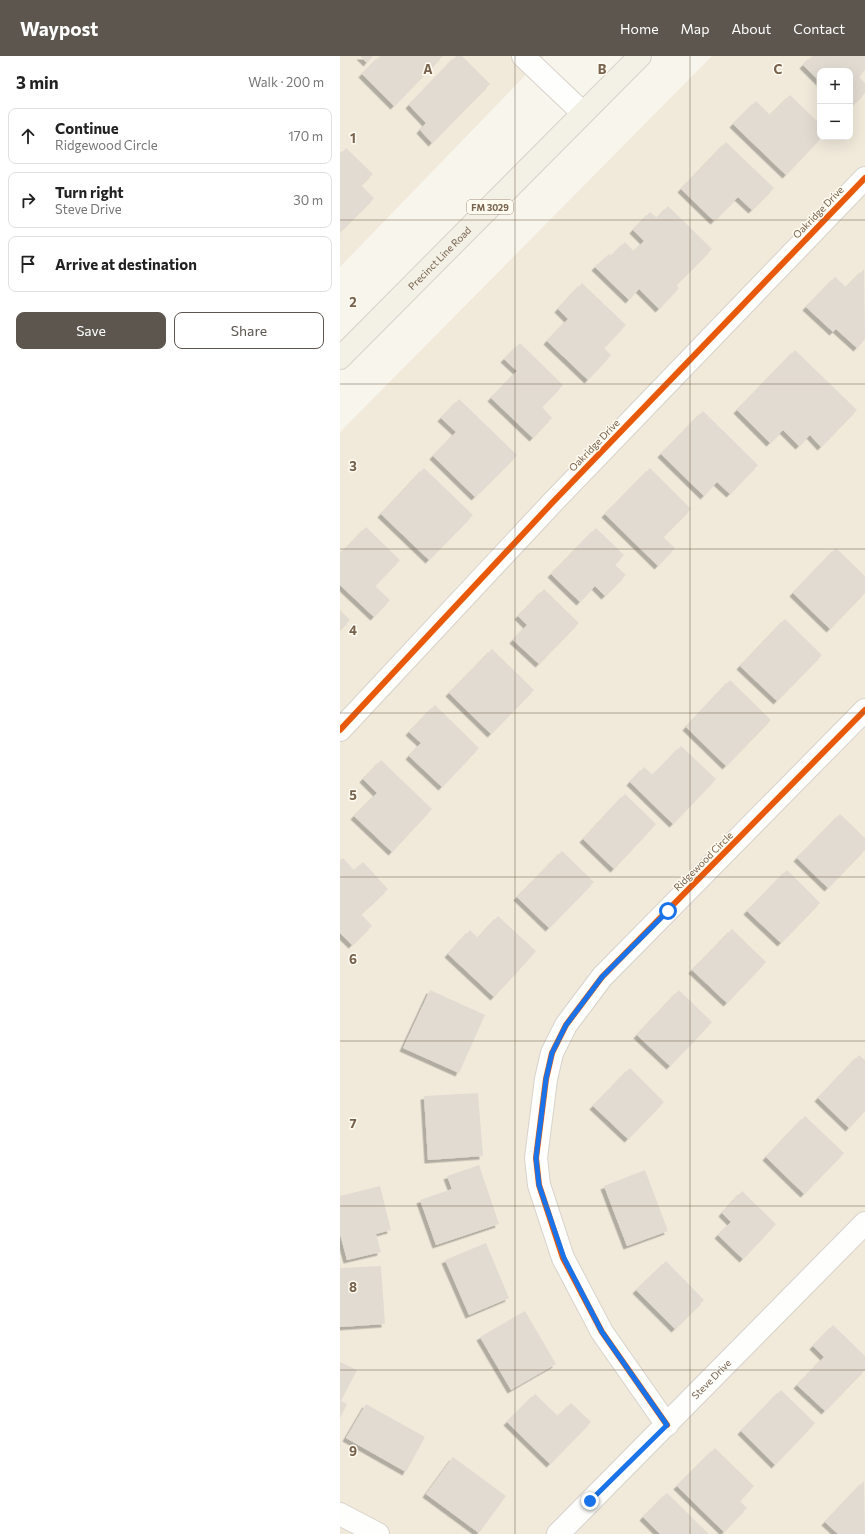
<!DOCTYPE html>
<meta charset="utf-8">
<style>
body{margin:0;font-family:Commissioner,sans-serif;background:#f6f6f6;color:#222}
.controls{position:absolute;right:12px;top:12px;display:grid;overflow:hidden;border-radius:8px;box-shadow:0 4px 16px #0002}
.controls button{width:36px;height:36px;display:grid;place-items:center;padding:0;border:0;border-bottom:1px solid #e0e0e0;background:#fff;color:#222;font:20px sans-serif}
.stop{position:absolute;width:12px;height:12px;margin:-9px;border:3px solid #1a73e8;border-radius:50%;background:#fff}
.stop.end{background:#1a73e8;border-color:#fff;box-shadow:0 1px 4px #0008}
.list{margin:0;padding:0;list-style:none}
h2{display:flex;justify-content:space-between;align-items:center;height:52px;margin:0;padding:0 16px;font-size:17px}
h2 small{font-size:13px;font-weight:400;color:#767676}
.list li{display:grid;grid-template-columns:26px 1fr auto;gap:12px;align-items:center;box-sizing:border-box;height:56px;margin:0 8px 8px;padding:0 8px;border:1px solid #e0e0e0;border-radius:8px}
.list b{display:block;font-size:15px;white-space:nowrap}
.list p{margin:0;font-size:13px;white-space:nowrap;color:#767676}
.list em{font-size:13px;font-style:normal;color:#767676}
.actions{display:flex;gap:8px;padding:12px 16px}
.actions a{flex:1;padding:9px 0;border:1px solid #5c564f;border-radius:8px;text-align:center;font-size:14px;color:#5c564f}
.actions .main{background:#5c564f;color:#fff}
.icon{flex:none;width:22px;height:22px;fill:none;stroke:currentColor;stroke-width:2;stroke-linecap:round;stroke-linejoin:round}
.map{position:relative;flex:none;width:525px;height:1478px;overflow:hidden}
header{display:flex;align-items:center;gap:24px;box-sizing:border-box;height:56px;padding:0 20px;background:#5c564f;color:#fff}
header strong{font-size:19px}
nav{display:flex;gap:22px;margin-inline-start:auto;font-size:14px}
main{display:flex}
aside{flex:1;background:#fff}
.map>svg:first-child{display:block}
.residential{fill:#f1eadb;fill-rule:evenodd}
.building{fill:#e2dbd2;filter:url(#shadow)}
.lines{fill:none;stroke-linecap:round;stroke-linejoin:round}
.street-casing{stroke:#d7d2cb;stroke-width:24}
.primary-casing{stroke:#d9d2cb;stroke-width:24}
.street{stroke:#fefefc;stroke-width:22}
.primary{stroke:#f3f0e6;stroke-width:22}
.cycleway-casing{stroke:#fffbf0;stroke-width:8}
.cycleway{stroke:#e8590c;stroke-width:6}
.route{stroke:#1a73e8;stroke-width:5}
.grid{fill:none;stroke:#77624d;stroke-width:1;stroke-opacity:0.55}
.labels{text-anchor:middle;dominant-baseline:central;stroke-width:3;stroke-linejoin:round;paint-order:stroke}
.shield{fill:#fffbf0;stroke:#a0907e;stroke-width:1}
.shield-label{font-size:9px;font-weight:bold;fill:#77624d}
.street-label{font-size:10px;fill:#77624d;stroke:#fffbf0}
.grid-label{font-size:13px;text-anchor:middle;font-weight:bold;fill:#77624d;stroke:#fffbf0;stroke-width:3;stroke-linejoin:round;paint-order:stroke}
</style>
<header>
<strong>Waypost</strong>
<nav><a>Home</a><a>Map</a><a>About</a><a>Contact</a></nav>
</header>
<main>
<aside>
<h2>3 min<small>Walk · 200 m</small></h2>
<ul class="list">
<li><svg class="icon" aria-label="ahead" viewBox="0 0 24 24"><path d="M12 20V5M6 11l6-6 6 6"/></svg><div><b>Continue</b><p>Ridgewood Circle</p></div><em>170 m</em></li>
<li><svg class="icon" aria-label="right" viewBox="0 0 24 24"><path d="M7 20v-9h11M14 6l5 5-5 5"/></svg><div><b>Turn right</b><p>Steve Drive</p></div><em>30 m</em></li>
<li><svg class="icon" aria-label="arrive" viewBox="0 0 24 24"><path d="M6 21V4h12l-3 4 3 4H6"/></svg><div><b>Arrive at destination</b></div></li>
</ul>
<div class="actions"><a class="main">Save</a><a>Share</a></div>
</aside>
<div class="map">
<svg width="525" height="1478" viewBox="0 0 525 1478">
<defs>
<filter id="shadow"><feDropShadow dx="-3.5" dy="3.5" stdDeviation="0" flood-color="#0004"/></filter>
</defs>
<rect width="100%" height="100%" fill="#f8f5ed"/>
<g class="residential">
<path d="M0,0H204L0,211Z"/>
<path d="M372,0H525V1478H0V376ZM480,15H510V81H480Z"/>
</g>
<g class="building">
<path d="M20,0H33L27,7Z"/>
<path d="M40,0H103L54,50L22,18Z"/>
<path d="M116,0H122L150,28L92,87L80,74L86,67L69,49Z"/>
<path d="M472,0H525V14L519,21L525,27V37L510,52V15H480V26L463,9Z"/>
<path d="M450,39L480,68V81H482L446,119L393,68L416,45L430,59Z"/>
<path d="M386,86L434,132L412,154L398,141L374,165L341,133Z"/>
<path d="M6,92L33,118L21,129L34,142L0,176V99Z"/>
<path d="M328,150L372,193L336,229L339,232L319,253L299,233L289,244L255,211L269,198L271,200L285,186L294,195L304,185L293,174L310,156L317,162Z"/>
<path d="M524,213L525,283L517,292L496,273L493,276L466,251L495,221L506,231Z"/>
<path d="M242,227L286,269L264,292L271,299L248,324L207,285L228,263L218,253Z"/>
<path d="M180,287L223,329L202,351L212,362L193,382L151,342L177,315L164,303Z"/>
<path d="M455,294L517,354L481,391L470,379L459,390L443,374L430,387L397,354Z"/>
<path d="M119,343L177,399L135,441L93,400L116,376L101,362Z"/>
<path d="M363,355L418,409L390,438L377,426L364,440L321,398Z"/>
<path d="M84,412L133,459L89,504L41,458Z"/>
<path d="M310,412L351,453L323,481L335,492L318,510L265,458Z"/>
<path d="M26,471L60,504L35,530L50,544L34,561L0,529V498Z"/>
<path d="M256,472L284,499L275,509L286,519L265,540L255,530L240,546L211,518Z"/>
<path d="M496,492L525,520V537L490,573L453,537Z"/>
<path d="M204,533L239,567L199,608L173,584L187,569L178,560Z"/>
<path d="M0,554L10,564L0,574Z"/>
<path d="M445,563L482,599L437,645L400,610Z"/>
<path d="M152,593L194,634L151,678L109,637Z"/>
<path d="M390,624L431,664L386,710L346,671Z"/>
<path d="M95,649L139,692L102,731L69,700L81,687L69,676Z"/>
<path d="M341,690L376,723L333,768L290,726L304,711L313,719Z"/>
<path d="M41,704L92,753L52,796L14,760L37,737L23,723Z"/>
<path d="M285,738L316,768L274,813L243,783Z"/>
<path d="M500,758L525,782V794L488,832L457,802Z"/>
<path d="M222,795L254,826L209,872L177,841Z"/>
<path d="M3,802L14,814L23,806L48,833L21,858L32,870L12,889L0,877V804Z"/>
<path d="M447,814L480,847L441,887L407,855Z"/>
<path d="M158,860L196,895L154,941L108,898L130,874L138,882Z"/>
<path d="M392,873L426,906L387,947L352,914Z"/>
<path d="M90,934L145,959L119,1017L63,992Z"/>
<path d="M339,934L372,966L330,1010L297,979Z"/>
<path d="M519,999L525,1004V1055L509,1072L478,1042Z"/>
<path d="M290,1012L324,1046L288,1083L253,1050Z"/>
<path d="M138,1037L143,1100L88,1104L84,1040Z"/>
<path d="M465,1060L504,1097L464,1138L426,1101Z"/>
<path d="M139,1109L159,1168L96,1189L80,1144L112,1133L107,1120Z"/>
<path d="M305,1114L328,1175L287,1190L264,1130Z"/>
<path d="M40,1130L51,1174L36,1178L41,1196L7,1204L0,1178V1140Z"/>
<path d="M402,1135L436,1168L403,1203L378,1179L391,1166L382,1157Z"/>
<path d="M146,1187L169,1242L129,1259L105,1204Z"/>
<path d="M326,1205L364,1244L335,1273L296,1234Z"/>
<path d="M41,1210L45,1268L0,1271V1212Z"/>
<path d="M185,1255L216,1308L171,1334L140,1281Z"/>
<path d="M493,1269L525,1300V1314L485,1355L457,1329L484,1301L473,1290Z"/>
<path d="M0,1306L17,1314L1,1345L7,1348L0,1362Z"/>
<path d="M441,1334L475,1367L435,1409L401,1375Z"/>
<path d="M195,1338L218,1360L231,1347L251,1366L210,1408L167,1366Z"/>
<path d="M26,1348L85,1381L66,1416L6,1382Z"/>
<path d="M375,1392L414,1430L400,1445L407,1452L384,1476L337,1430Z"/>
<path d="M113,1401L166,1440L139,1477L86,1438Z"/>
<path d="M524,1425L525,1478H498L485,1466Z"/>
<path d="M327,1437L369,1478H320L303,1461Z"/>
</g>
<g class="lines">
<g class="street-casing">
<g id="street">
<path d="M183,0L243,57"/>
<path d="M0,674L212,447L525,122"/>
<path d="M327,1369L262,1276L223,1202L199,1129L196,1102L206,1023L212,997L226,969L262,921L525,654"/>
<path d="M0,1458L38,1478"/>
<path id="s1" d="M218,1478L525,1167"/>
</g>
</g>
<g class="primary-casing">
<g id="primary">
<path id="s2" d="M0,302L300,0"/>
</g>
</g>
<use href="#street" class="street"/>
<use href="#primary" class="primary"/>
<g class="cycleway-casing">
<g id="cycleway">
<path d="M0,674L212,447L525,122"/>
<path d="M327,1369L262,1276L223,1202L199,1129L196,1102L206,1023L212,997L226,969L262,921L525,654"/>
</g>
</g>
<use href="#cycleway" class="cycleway"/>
</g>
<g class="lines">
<path class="route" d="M250,1445L327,1369L262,1276L224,1202L199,1129L196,1102L206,1023L212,997L226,969L262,921L328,855"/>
</g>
<path class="grid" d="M175,0V1478M350,0V1478M0,164H525M0,328H525M0,493H525M0,657H525M0,821H525M0,985H525M0,1150H525M0,1314H525"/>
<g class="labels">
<rect class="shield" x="127" y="144" width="46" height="14" rx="3"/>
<g class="shield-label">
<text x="150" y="151">FM 3029</text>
</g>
<g class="street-label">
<text transform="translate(478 156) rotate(-46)">Oakridge Drive</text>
<text stroke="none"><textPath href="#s2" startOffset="141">Precinct Line Road</textPath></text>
<text transform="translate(254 389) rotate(-46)">Oakridge Drive</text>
<text transform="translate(363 805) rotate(-45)">Ridgewood Circle</text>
<text stroke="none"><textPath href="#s1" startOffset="218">Steve Drive</textPath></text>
</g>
</g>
<g class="grid-label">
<text x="88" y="18">A</text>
<text x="262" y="18">B</text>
<text x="438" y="18">C</text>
<text x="13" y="87">1</text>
<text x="13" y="251">2</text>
<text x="13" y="415">3</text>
<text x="13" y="579">4</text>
<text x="13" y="744">5</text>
<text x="13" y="908">6</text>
<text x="13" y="1072">7</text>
<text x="13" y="1236">8</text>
<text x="13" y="1400">9</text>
</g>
</svg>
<div class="controls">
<button>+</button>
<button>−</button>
</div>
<div class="stop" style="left:328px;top:855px"></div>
<div class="stop end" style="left:250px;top:1445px"></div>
</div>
</main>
